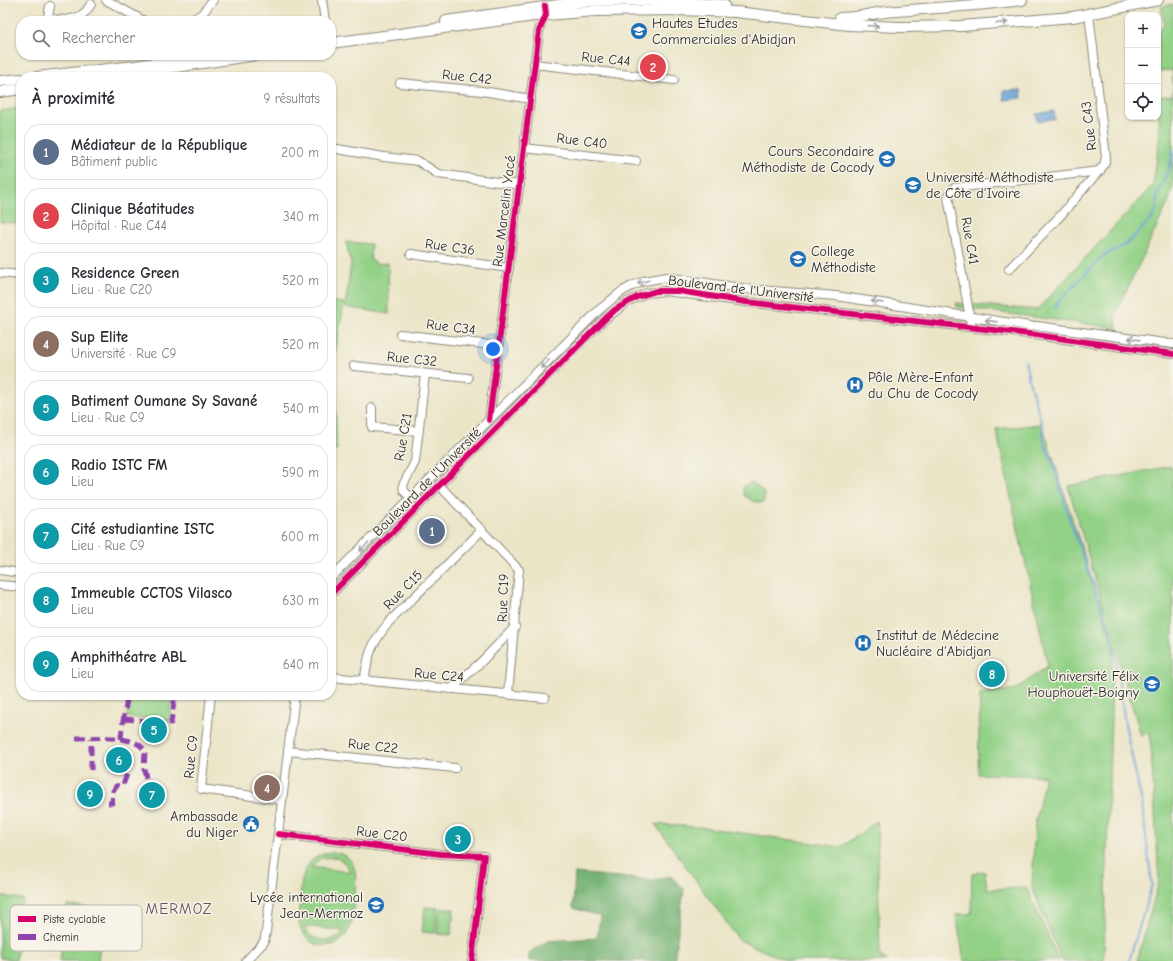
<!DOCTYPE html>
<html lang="fr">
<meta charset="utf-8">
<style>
body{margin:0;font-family:"Comic Neue",sans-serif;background:#f2f2f3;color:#2b2b33}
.controls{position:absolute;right:12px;top:12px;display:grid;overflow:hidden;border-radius:8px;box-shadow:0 1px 3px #0004}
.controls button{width:36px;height:36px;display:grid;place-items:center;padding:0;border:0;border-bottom:1px solid #e1e1e2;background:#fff;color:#2b2b33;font:20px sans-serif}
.you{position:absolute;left:493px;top:349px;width:14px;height:14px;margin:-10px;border:3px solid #fff;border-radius:50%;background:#1a73e8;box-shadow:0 0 0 6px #1a73e833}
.badge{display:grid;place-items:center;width:26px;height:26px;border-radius:50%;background:#2563eb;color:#fff;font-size:13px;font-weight:700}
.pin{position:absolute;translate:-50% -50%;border:2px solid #fff;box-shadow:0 1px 4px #0006}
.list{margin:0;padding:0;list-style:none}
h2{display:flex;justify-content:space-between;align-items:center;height:52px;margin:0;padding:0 16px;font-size:17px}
h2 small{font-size:13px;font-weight:400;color:#7c7c81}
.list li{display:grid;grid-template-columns:26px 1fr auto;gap:12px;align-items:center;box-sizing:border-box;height:56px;margin:0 8px 8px;padding:0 8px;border:1px solid #e1e1e2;border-radius:16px}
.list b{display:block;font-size:15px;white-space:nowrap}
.list p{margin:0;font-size:13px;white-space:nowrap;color:#7c7c81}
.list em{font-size:13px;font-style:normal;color:#7c7c81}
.icon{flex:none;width:22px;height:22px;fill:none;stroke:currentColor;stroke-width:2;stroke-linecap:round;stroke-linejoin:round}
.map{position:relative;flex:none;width:1173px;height:961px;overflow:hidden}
.search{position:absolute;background:#fff;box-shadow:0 1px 3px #0004;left:16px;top:16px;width:320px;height:44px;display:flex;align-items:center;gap:10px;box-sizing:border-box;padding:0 14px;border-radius:16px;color:#7c7c81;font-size:15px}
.panel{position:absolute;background:#fff;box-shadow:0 1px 3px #0004;left:16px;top:72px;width:320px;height:628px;border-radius:16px}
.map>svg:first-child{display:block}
.green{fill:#93d187;stroke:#5f7e59;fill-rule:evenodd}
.forest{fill:#76b374;stroke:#506f50}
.water{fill:#6aa2d8;stroke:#4a6682}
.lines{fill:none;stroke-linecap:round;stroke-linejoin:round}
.stream{stroke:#6aa2d8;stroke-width:2}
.minor-casing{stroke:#8b887a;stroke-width:10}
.major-casing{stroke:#8b887a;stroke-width:12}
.minor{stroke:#fff;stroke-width:8}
.major{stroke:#fff;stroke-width:10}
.quiet{stroke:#8e44ad;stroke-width:5;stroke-dasharray:10 5;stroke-linecap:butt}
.cycleway-casing{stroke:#f7f3e8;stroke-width:8}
.cycleway{stroke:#d6006c;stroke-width:6}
.oneway{stroke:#a0a0a0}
.labels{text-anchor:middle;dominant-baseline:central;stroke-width:3;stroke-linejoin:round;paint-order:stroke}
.poi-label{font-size:14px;fill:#2b2b2b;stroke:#f7f3e8;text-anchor:start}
.street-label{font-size:14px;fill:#2b2b2b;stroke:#f7f3e8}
.neighbourhood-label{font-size:15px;letter-spacing:1px;fill:#685160;stroke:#f7f3e8}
.key{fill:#f7f3e8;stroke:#bab7af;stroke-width:1}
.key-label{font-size:11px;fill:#2b2b2b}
</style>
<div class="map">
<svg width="1173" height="961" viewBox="0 0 1173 961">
<rect width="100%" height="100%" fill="#f7f3e8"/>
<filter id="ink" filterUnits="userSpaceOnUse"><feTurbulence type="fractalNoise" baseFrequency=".025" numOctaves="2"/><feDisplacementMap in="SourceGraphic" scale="8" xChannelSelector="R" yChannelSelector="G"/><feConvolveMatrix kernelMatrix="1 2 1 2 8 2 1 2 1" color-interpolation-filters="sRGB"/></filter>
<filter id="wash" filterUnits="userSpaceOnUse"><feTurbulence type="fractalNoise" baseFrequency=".012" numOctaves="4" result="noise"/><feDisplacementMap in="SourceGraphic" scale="16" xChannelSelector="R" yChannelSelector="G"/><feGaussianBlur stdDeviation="0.9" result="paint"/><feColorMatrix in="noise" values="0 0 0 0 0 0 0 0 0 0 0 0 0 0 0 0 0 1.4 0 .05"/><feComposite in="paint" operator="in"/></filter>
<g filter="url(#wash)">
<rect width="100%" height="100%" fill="#ebe5c8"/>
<g class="green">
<path d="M1173,4V186L1168,203L1115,315L1117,328L957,307L956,303L1037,310L1153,185L1160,137L1158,97L1173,95V70L1158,71V33L1164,23L1161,7Z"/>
<path d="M21,108V224L0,222V111Z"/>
<path d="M346,242L371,244L370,259L377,264L388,263L389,314L345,307L351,264Z"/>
<path d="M331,301L344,303L332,372L331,371Z"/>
<path d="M331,396H335L337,450L331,449Z"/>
<path d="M1042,424L1113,645L1104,961H1062L1032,888L1035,824L1045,776L978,774L980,694L1016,689L1048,666L996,429Z"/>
<path d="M1171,466L1173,473V961H1137L1159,881L1150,732L1141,736L1068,486Z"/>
<path d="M749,483H753L765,494L764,501L762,503L752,501L744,495L743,487Z"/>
<path d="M129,695H170C169,705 172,712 171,721L127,717Z"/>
<path d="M877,821L880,956L888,961H787L739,940L655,824L700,827L841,847Z"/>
<path d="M333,852C361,856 356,879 354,901C352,918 352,941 330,945C323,946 317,946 312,942C302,935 299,928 298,916C302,889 297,855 333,852ZM335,857L344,862L351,872L311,867L321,858ZM304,926L344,931C333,945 310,943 304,926Z"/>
<path d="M985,872L987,889L1027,888L1059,961H964L956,914H971L972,873Z"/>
<path d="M0,896L23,899L16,960L0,958Z"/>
<path d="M67,905L104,910L98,961H60Z"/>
<path d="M425,907L438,908L435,933L422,932Z"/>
<path d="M440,908L454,909L451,935L437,934Z"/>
</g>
<path class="forest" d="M575,873L652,880L671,876L684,889L674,961H529V953L547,941L597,938L600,916L573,908Z"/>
<g class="water">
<path d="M1021,90L1022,98L1004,100L1003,91Z"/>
<path d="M1054,111L1055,119L1037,121L1036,114Z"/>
</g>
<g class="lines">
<g class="stream">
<path d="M1055,308L1058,302L1104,255L1127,244L1152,218L1157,208V196L1172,160L1173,150"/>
<path d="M1025,361L1031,388L1042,424L1044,444L1052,460L1070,521L1112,636L1125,724L1142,803L1152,885L1129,961"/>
</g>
</g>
</g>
<g filter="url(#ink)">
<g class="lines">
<g class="minor-casing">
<g id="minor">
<path d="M106,0L144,21"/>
<path d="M322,0L325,21"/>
<path d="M50,6L48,17C57,22 75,20 83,14C87,11 89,7 91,4"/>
<path d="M190,21L202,14L213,0"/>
<path d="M534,64L674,80"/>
<path d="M400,83L482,91L531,99"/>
<path d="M331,148L384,157L418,161L438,174L520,185"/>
<path d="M524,148L636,161"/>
<path d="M411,254L509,268"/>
<path d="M1009,269L1061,215L1104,165L1106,157L1089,14"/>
<path d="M0,273L21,275"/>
<path d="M971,323L948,197L954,188L1100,171"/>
<path d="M1036,326L1173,344"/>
<path d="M400,334L499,346"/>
<path d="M1035,335L1173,354"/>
<path d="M354,366L468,378"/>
<path d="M372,408V427L419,431"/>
<path d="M489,420L539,31L545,12"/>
<path d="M440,486L519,570L508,694"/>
<path d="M412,499L404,491L403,485L415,462L425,374"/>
<path d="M0,570L21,573"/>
<path d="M331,578L599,310L621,292L632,286L644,281L666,277L747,289L836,296L1030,326"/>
<path d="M0,585L21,587"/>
<path d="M331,594L583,340L605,319L627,302L647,293L665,291L746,302L1029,334"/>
<path d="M331,677L545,698"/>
<path d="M364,681C369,652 370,646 389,622L482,530"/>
<path d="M451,689L481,662L515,627"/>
<path d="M211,695L201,789L282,800"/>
<path d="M288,751L455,768"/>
<path d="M278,834L441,854L484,856L472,961"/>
<path d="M246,961L264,942L266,932L295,695"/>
</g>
</g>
<g class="major-casing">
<g id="major">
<path d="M840,18C855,18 869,14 885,12C931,8 976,6 1022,0"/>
<path d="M446,21L587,1L646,0L724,5"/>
<path d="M331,43L534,16L595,11L679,10L736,12L849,25L900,27L961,26L1073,17L1158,0"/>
<path d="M36,77L135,66L205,55"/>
<path d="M108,77L256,55"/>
<path d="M0,81L21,79"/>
<path d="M0,92L21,89"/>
</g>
</g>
<use href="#minor" class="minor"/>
<use href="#major" class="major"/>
<g class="quiet">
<path d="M124,719L171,723L175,695"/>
<path d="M76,738C93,738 137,734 145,751L144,769L146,778"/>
<path d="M121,739C122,724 125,710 128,695"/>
<path d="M91,770V738"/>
<path d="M108,803H112L113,791L116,786L123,785L127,774"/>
</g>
<g class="cycleway-casing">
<g id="cycleway">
<path d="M489,420L539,31L546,15L545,6"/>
<path d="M331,594L605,319L616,309L637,297L656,291H679L746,302L1029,334L1173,354"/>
<path d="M278,834L441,854L484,856L472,961"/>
</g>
</g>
<use href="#cycleway" class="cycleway"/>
</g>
<defs><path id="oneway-shaft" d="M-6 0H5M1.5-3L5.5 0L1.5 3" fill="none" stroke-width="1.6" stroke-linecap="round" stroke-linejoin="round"/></defs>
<g class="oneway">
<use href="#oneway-shaft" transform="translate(1002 23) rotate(-5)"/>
<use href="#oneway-shaft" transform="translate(873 26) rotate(2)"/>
<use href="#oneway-shaft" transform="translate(643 282) rotate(163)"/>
<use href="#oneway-shaft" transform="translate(877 302) rotate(-172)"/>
<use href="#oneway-shaft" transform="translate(991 321) rotate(-172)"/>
<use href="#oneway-shaft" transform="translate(1134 339) rotate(-172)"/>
<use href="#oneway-shaft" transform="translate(545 364) rotate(135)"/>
<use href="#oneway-shaft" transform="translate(364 547) rotate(135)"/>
</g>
</g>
<defs>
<g id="university-disc" transform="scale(0.9)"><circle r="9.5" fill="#1f6fb2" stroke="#f7f3e8"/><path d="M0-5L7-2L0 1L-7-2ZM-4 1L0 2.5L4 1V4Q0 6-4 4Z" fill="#fff"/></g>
<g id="school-disc" transform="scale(0.9)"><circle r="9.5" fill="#1f6fb2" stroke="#f7f3e8"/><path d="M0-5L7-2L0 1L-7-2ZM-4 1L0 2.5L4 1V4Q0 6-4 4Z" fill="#fff"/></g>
<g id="hospital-disc" transform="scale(0.9)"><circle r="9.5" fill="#1f6fb2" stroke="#f7f3e8"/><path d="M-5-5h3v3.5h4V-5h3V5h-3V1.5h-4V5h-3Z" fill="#fff"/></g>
<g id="civic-disc" transform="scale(0.9)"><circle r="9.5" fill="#1f6fb2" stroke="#f7f3e8"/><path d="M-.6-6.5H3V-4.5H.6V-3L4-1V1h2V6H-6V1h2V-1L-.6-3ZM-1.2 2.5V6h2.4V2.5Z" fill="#fff"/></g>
</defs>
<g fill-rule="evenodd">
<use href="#university-disc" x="639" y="31"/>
<use href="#school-disc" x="887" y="159"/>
<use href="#university-disc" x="913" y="185"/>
<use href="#school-disc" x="798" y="259"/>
<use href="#hospital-disc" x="855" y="385"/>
<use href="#hospital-disc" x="863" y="643"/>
<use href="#university-disc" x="1152" y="684"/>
<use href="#civic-disc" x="251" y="824"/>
<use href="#school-disc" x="376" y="905"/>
</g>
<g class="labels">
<g class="poi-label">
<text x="652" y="23">Hautes Etudes<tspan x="652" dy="16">Commerciales d'Abidjan</tspan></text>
<text x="874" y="151" text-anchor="end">Cours Secondaire<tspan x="874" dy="16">Méthodiste de Cocody</tspan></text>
<text x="926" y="177">Université Méthodiste<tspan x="926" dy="16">de Côte d'Ivoire</tspan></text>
<text x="811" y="251">College<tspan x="811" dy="16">Méthodiste</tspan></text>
<text x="868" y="377">Pôle Mère-Enfant<tspan x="868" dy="16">du Chu de Cocody</tspan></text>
<text x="876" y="635">Institut de Médecine<tspan x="876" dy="16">Nucléaire d'Abidjan</tspan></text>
<text x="1139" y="676" text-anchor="end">Université Félix<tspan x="1139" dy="16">Houphouët-Boigny</tspan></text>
<text x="238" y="816" text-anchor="end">Ambassade<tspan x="238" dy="16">du Niger</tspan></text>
<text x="363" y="897" text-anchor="end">Lycée international<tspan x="363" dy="16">Jean-Mermoz</tspan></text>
</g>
<g class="street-label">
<text transform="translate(606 59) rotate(6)">Rue C44</text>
<text transform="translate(467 77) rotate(6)">Rue C42</text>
<text transform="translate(1089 126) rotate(-97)">Rue C43</text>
<text transform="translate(582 141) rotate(7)">Rue C40</text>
<text transform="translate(504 211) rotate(-83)">Rue Marcelin Yacé</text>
<text transform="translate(970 241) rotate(80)">Rue C41</text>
<text transform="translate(450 247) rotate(8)">Rue C36</text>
<text transform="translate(741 289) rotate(7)">Boulevard de l'Université</text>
<text transform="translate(451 327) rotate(7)">Rue C34</text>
<text transform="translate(412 359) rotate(6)">Rue C32</text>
<text transform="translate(403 437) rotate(-80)">Rue C21</text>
<text transform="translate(427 482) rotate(-45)">Boulevard de l'Université</text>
<text transform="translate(403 590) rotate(-45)">Rue C15</text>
<text transform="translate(503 598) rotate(-88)">Rue C19</text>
<text transform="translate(439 675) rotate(5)">Rue C24</text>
<text transform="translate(373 746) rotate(6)">Rue C22</text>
<text transform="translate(191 757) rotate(-84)">Rue C9</text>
<text transform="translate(382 834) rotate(7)">Rue C20</text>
</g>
<g class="neighbourhood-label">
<text x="179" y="909">MERMOZ</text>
</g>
</g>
<rect x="10" y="905" width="132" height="46" rx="6" class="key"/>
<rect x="18" y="916" width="18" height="6" fill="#d6006c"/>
<rect x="18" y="934" width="18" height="6" fill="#8e44ad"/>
<g class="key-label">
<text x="43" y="923">Piste cyclable</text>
<text x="43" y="941">Chemin</text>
</g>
</svg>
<div class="controls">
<button>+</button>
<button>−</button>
<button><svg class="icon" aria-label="locate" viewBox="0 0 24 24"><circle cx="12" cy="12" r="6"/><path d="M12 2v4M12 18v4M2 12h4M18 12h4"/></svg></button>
</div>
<div class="you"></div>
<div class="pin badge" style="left:432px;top:531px;background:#5c6f8a">1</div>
<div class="pin badge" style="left:653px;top:67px;background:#e0444e">2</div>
<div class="pin badge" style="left:458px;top:839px;background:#0f9aa8">3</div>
<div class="pin badge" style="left:267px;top:788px;background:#8d6e63">4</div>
<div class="pin badge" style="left:154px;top:730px;background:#0f9aa8">5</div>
<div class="pin badge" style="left:119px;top:760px;background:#0f9aa8">6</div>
<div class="pin badge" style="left:152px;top:795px;background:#0f9aa8">7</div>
<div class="pin badge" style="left:992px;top:674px;background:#0f9aa8">8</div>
<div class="pin badge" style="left:90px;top:794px;background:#0f9aa8">9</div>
<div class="search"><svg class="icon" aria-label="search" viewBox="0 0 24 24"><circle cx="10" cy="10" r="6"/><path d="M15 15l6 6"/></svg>Rechercher</div>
<section class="panel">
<h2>À proximité<small>9 résultats</small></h2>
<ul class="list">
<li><span class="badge" style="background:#5c6f8a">1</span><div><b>Médiateur de la République</b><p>Bâtiment public</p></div><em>200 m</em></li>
<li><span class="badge" style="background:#e0444e">2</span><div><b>Clinique Béatitudes</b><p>Hôpital · Rue C44</p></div><em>340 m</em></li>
<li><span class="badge" style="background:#0f9aa8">3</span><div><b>Residence Green</b><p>Lieu · Rue C20</p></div><em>520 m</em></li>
<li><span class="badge" style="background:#8d6e63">4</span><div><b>Sup Elite</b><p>Université · Rue C9</p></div><em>520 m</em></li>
<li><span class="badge" style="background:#0f9aa8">5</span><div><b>Batiment Oumane Sy Savané</b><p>Lieu · Rue C9</p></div><em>540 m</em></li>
<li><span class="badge" style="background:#0f9aa8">6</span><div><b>Radio ISTC FM</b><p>Lieu</p></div><em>590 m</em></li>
<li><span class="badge" style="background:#0f9aa8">7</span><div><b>Cité estudiantine ISTC</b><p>Lieu · Rue C9</p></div><em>600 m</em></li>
<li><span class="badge" style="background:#0f9aa8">8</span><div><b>Immeuble CCTOS Vilasco</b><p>Lieu</p></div><em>630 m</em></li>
<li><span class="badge" style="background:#0f9aa8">9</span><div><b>Amphithéatre ABL</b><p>Lieu</p></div><em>640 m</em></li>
</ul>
</section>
</div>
